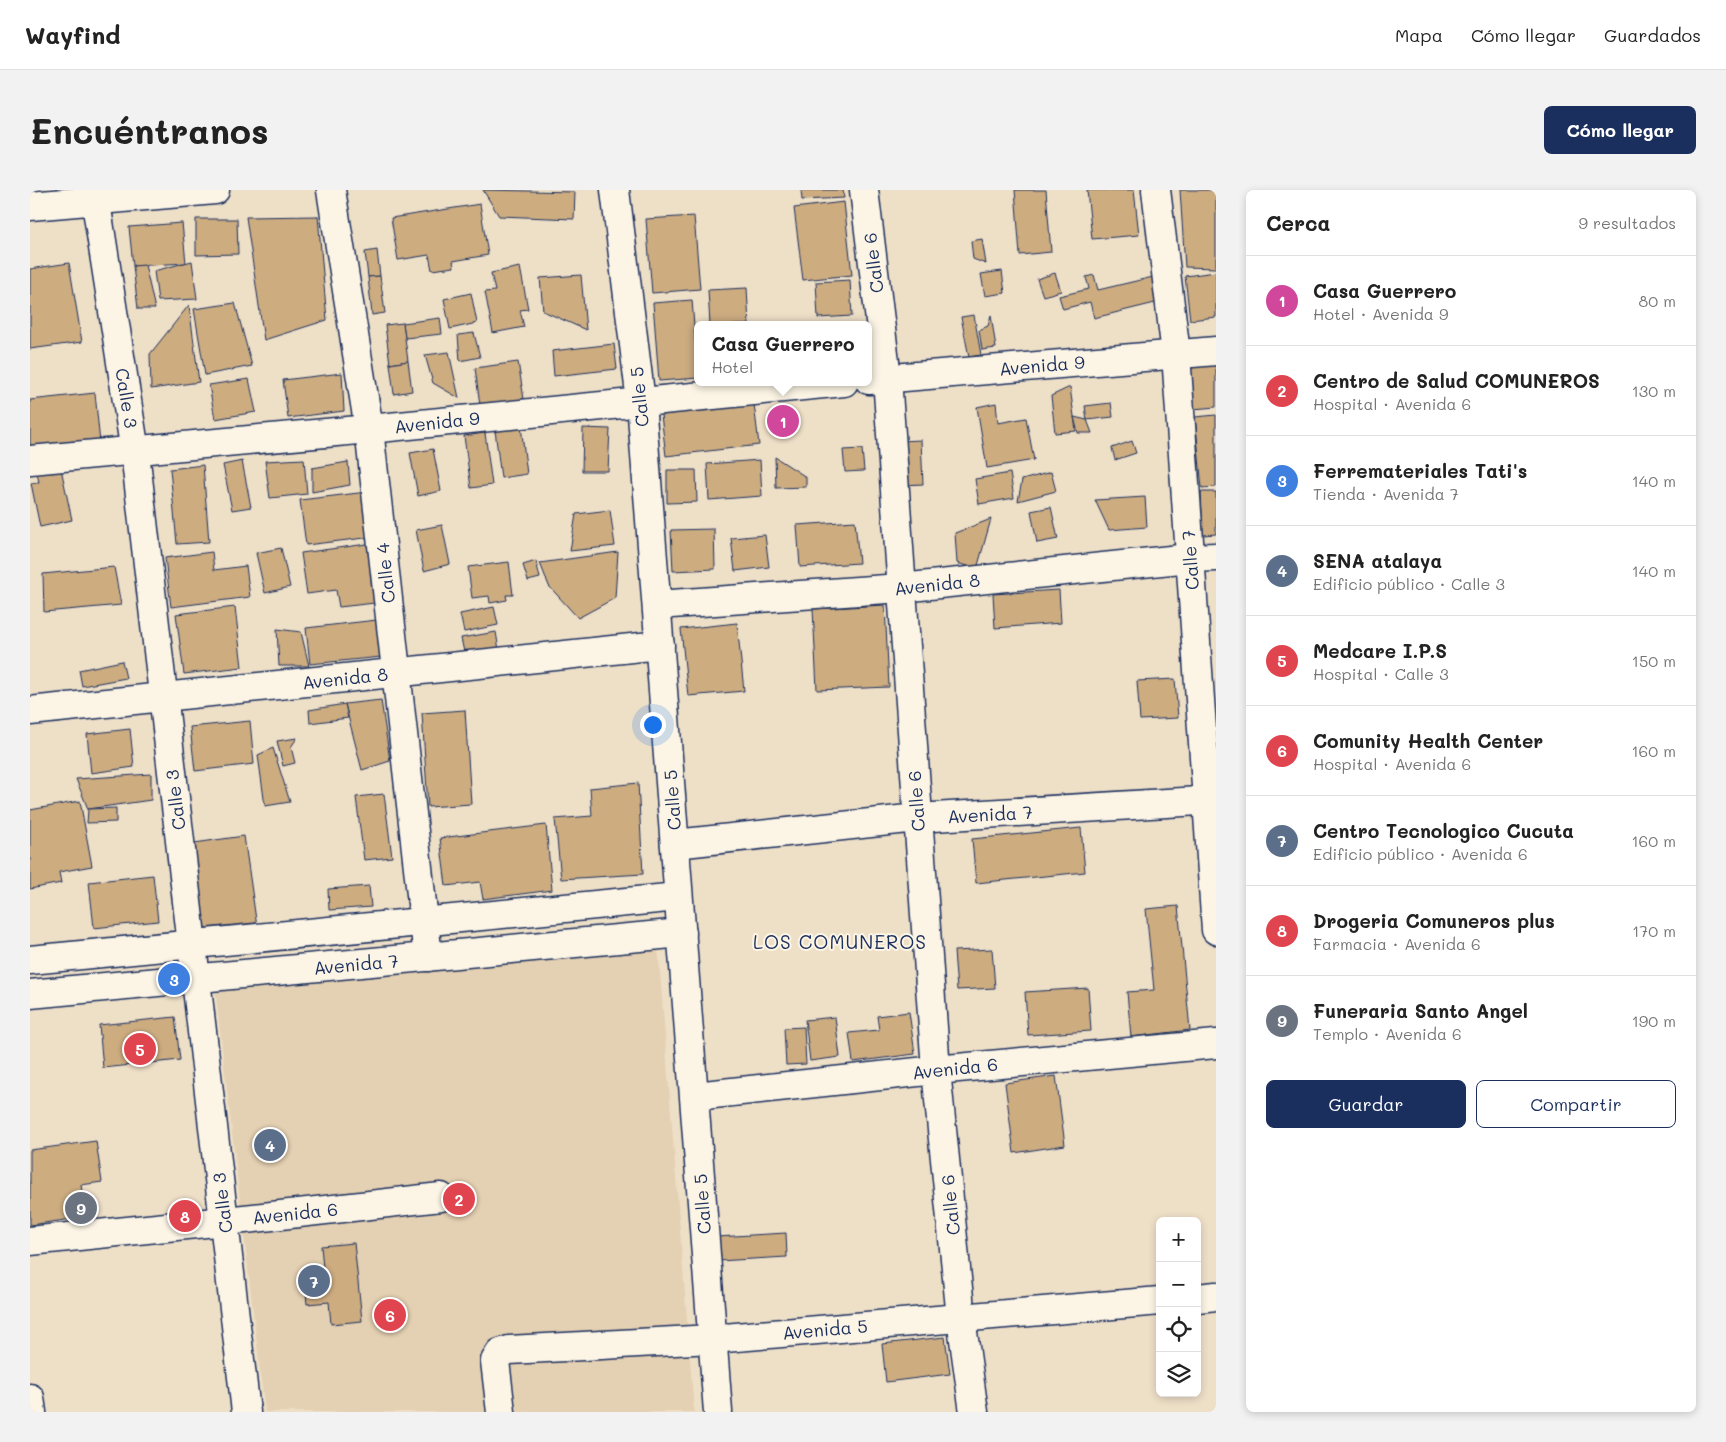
<!DOCTYPE html>
<html lang="es">
<meta charset="utf-8">
<style>
body{margin:0;font-family:Mali,sans-serif;background:#f2f2f2;color:#222}
.controls{position:absolute;right:15px;bottom:15px;display:grid;overflow:hidden;border-radius:8px;box-shadow:0 2px 8px #0003}
.controls button{width:45px;height:45px;display:grid;place-items:center;padding:0;border:0;border-bottom:1px solid #e0e0e0;background:#fff;color:#222;font:25px sans-serif}
.you{position:absolute;left:622px;top:534px;width:18px;height:18px;margin:-12px;border:4px solid #fff;border-radius:50%;background:#1a73e8;box-shadow:0 0 0 8px #1a73e833}
.badge{display:grid;place-items:center;width:32px;height:32px;border-radius:50%;background:#1b2f5e;color:#fff;font-size:16px;font-weight:700}
.pin{position:absolute;translate:-50% -50%;border:2px solid #fff;box-shadow:0 1px 5px #0006}
.popup{position:absolute;left:664px;top:131px;width:178px;height:65px;box-sizing:border-box;display:grid;place-content:center;border-radius:8px;background:#fff;filter:drop-shadow(0 1px 4px #0005);font-size:16px;white-space:nowrap;color:#767676}
.popup b{font-size:19px;color:#222}
.popup::after{content:'';position:absolute;left:50%;top:100%;margin-left:-10px;border:10px solid transparent;border-top-color:#fff}
.list{margin:0;padding:0;list-style:none}
h2{display:flex;justify-content:space-between;align-items:center;height:65px;margin:0;padding:0 20px;font-size:21px}
h2 small{font-size:16px;font-weight:400;color:#767676}
.list li{display:grid;grid-template-columns:32px 1fr auto;gap:15px;align-items:center;box-sizing:border-box;height:90px;padding:0 20px;border-top:1px solid #e0e0e0}
.list b{display:block;font-size:19px;white-space:nowrap}
.list p{margin:0;font-size:16px;white-space:nowrap;color:#767676}
.list em{font-size:16px;font-style:normal;color:#767676}
.actions{display:flex;gap:10px;padding:15px 20px}
.actions a{flex:1;padding:11px 0;border:1px solid #1b2f5e;border-radius:8px;text-align:center;font-size:18px;color:#1b2f5e}
.actions .main{background:#1b2f5e;color:#fff}
.icon{flex:none;width:28px;height:28px;fill:none;stroke:currentColor;stroke-width:2;stroke-linecap:round;stroke-linejoin:round}
.map{position:relative;flex:none;width:1186px;height:1222px;overflow:hidden;border-radius:8px}
header{display:flex;align-items:center;gap:30px;box-sizing:border-box;height:70px;padding:0 25px;background:#fff;border-bottom:1px solid #e0e0e0}
header strong{font-size:24px}
nav{display:flex;gap:28px;margin-inline-start:auto;font-size:18px}
.intro{display:flex;align-items:center;justify-content:space-between;box-sizing:border-box;height:120px;padding:0 30px}
h1{margin:0;font-size:35px}
.button{padding:12px 22px;border-radius:8px;background:#1b2f5e;color:#fff;font-size:18px;font-weight:700}
main{display:flex;gap:30px;padding:0 30px}
aside{flex:1;background:#fff;border-radius:8px;box-shadow:0 2px 8px #0003}
.map>svg:first-child{display:block}
.built{fill:#e4d0b2}
.building{fill:#cdac80;stroke:#1b2f5e}
.lines{fill:none;stroke-linecap:round;stroke-linejoin:round}
.minor-casing{stroke:#1b2f5e;stroke-width:31}
.tertiary-casing{stroke:#1b2f5e;stroke-width:31}
.minor{stroke:#fcf5e5;stroke-width:28}
.tertiary{stroke:#fcf5e5;stroke-width:28}
.labels{text-anchor:middle;dominant-baseline:central;stroke-width:4;stroke-linejoin:round;paint-order:stroke}
.street-label{font-size:18px;fill:#1b2f5e;stroke:#fcf5e5}
.neighbourhood-label{font-size:19px;letter-spacing:1px;fill:#1b2f5e;stroke:#fcf5e5}
</style>
<header>
<strong>Wayfind</strong>
<nav><a>Mapa</a><a>Cómo llegar</a><a>Guardados</a></nav>
</header>
<div class="intro"><h1>Encuéntranos</h1><a class="button">Cómo llegar</a></div>
<main>
<div class="map">
<svg width="1186" height="1222" viewBox="0 0 1186 1222">
<rect width="100%" height="100%" fill="#eedfc7"/>
<filter id="ink" filterUnits="userSpaceOnUse"><feTurbulence type="fractalNoise" baseFrequency=".02" numOctaves="2"/><feDisplacementMap in="SourceGraphic" scale="10" xChannelSelector="R" yChannelSelector="G"/><feConvolveMatrix kernelMatrix="1 2 1 2 8 2 1 2 1" color-interpolation-filters="sRGB"/></filter>
<g filter="url(#ink)">
<path class="built" d="M628,757L664,1222H235L185,797Z"/>
<g class="building">
<path d="M453,0L545,2L544,29L469,26Z"/>
<path d="M771,0H813L814,8L772,10Z"/>
<path d="M985,0H1016L1021,62L990,65Z"/>
<path d="M1057,0H1104L1109,45L1062,49Z"/>
<path d="M1150,0H1186V78L1155,77Z"/>
<path d="M814,12L822,85L773,90L764,18Z"/>
<path d="M450,14L458,65L423,71L424,77L402,80L399,65L368,70L361,28Z"/>
<path d="M288,26L297,130L234,150L216,27Z"/>
<path d="M664,26L670,99L622,103L616,29Z"/>
<path d="M166,29H207L208,64L166,65Z"/>
<path d="M152,33L156,73L103,76L99,37Z"/>
<path d="M952,49L956,74L943,69L941,51Z"/>
<path d="M347,60L350,86L338,87L335,62Z"/>
<path d="M162,71L167,109L128,111L124,81Z"/>
<path d="M39,73L52,152L0,159V79Z"/>
<path d="M115,75L125,119H108L103,76Z"/>
<path d="M490,77L498,119L490,120L494,137L463,143L455,102L465,101L461,83Z"/>
<path d="M972,81L975,103L955,106L951,84Z"/>
<path d="M1186,82V127L1160,130L1155,86Z"/>
<path d="M1025,83L1031,101L1013,106L1007,89Z"/>
<path d="M551,85L556,140L513,121L510,88Z"/>
<path d="M1064,85L1068,100L1123,87L1129,112L1064,128L1060,112L1033,119L1029,106L1059,99L1056,87Z"/>
<path d="M350,86L355,123L342,125L338,87Z"/>
<path d="M820,90L822,126L788,128L786,92Z"/>
<path d="M717,98L719,135H680L678,100Z"/>
<path d="M441,103L447,133L420,139L414,109Z"/>
<path d="M662,110L668,188L629,191L623,113Z"/>
<path d="M205,113L222,176L175,185L164,119Z"/>
<path d="M159,115L169,192L121,199L120,164Z"/>
<path d="M944,125L951,165L939,167L931,127Z"/>
<path d="M961,125L966,158L952,160L949,140L958,136Z"/>
<path d="M410,128L412,144L375,148L373,133Z"/>
<path d="M373,133L378,171L360,174L355,135Z"/>
<path d="M444,143L450,167L430,171L428,145Z"/>
<path d="M584,154L587,179L524,186L522,161Z"/>
<path d="M419,162L429,208L403,193L395,165Z"/>
<path d="M378,171L382,201L364,204L360,174Z"/>
<path d="M1186,171V217L1163,219L1158,174Z"/>
<path d="M488,172L494,209L450,215L445,178Z"/>
<path d="M312,183L314,221L258,228L253,190Z"/>
<path d="M219,189L226,222L185,229L179,195Z"/>
<path d="M1040,197L1046,241L1025,243L1021,206Z"/>
<path d="M65,203L70,253L0,260V210Z"/>
<path d="M966,213L968,233L996,228L1004,270L957,278L947,217Z"/>
<path d="M1081,213L1083,227L1057,230L1055,216Z"/>
<path d="M724,214L729,255L636,266L631,225Z"/>
<path d="M1186,225V297L1172,298L1165,227Z"/>
<path d="M1044,227L1057,230L1062,243H1048Z"/>
<path d="M491,236L497,284L471,288L465,240Z"/>
<path d="M553,238L580,239L578,281H552Z"/>
<path d="M455,243L462,295L441,298L434,246Z"/>
<path d="M891,250L893,294L873,295L870,251Z"/>
<path d="M1102,251L1106,263L1085,270L1082,258Z"/>
<path d="M403,259L411,301L388,306L380,263Z"/>
<path d="M832,259L834,281L815,282L813,260Z"/>
<path d="M745,267L776,287V297L746,298Z"/>
<path d="M274,269L277,304L240,308L235,271Z"/>
<path d="M730,270L732,306L679,310L677,274Z"/>
<path d="M212,271L221,317L202,320L193,275Z"/>
<path d="M318,272L320,295L282,302V278Z"/>
<path d="M30,274L42,330L10,337L1,293L9,292L6,279Z"/>
<path d="M173,275L179,352L147,354L140,279Z"/>
<path d="M637,280H666L667,312L637,313Z"/>
<path d="M1021,282L1026,301L988,311L992,290Z"/>
<path d="M980,283L984,308L949,314L945,289Z"/>
<path d="M337,302L343,347L276,355L270,310Z"/>
<path d="M1171,302H1186V344L1173,345Z"/>
<path d="M1115,307L1117,337L1079,340L1065,310Z"/>
<path d="M1021,317L1028,349L1007,353L1001,321Z"/>
<path d="M580,320L585,356L540,361L546,324Z"/>
<path d="M961,329L947,379L927,373L925,343Z"/>
<path d="M825,331L829,373L770,377L767,335Z"/>
<path d="M412,335L420,374L394,381L386,340Z"/>
<path d="M684,339L685,379L643,381L641,340Z"/>
<path d="M735,345L739,377L705,381L701,348Z"/>
<path d="M337,354L345,413L309,417L306,400L277,404L271,363Z"/>
<path d="M251,358L260,397L235,403L226,363Z"/>
<path d="M182,362L184,380L216,376L220,407L141,417L135,368Z"/>
<path d="M588,362L585,408L548,428L519,396L510,373Z"/>
<path d="M506,371L510,388L498,391L493,375Z"/>
<path d="M479,372L483,405H476L477,410L460,413L459,406L442,408L438,377Z"/>
<path d="M84,377L91,415L14,422L13,384Z"/>
<path d="M1029,400L1031,433L965,438L963,404Z"/>
<path d="M855,415L859,497L787,500L783,419Z"/>
<path d="M205,417L212,477L154,484L146,424Z"/>
<path d="M464,417L468,435L434,442L430,424Z"/>
<path d="M347,430L351,467L280,474L276,438Z"/>
<path d="M707,433L714,501L658,506L651,439Z"/>
<path d="M247,439L271,442L279,476H249Z"/>
<path d="M466,442L469,460L435,467L431,448Z"/>
<path d="M92,471L96,488L52,496L49,480Z"/>
<path d="M1145,489L1148,528L1110,530L1107,491Z"/>
<path d="M351,510L360,571L332,580L315,514Z"/>
<path d="M315,514L318,528L280,533L279,520Z"/>
<path d="M435,520L441,614L398,617L392,523Z"/>
<path d="M220,531L224,574L165,581L160,537Z"/>
<path d="M100,539L104,577L61,583L57,544Z"/>
<path d="M267,548L261,557L265,573L253,576L247,551Z"/>
<path d="M243,558L260,612L235,616L228,565Z"/>
<path d="M121,584V610L58,619L46,589Z"/>
<path d="M608,593L613,684L531,689L525,629L562,626L560,598Z"/>
<path d="M354,604L362,667L334,670L326,607Z"/>
<path d="M50,611L62,676L29,682L31,693L0,699V620Z"/>
<path d="M86,618V632L57,633L58,619Z"/>
<path d="M516,635L522,700L453,709L450,692L416,696L410,648Z"/>
<path d="M1051,638L1055,682L946,693L942,649Z"/>
<path d="M214,646L227,737L170,745L157,654Z"/>
<path d="M123,685L128,731L64,738L59,692Z"/>
<path d="M339,696L341,717L299,720L298,699Z"/>
<path d="M1148,716L1160,840L1101,847L1097,802L1124,800L1116,719Z"/>
<path d="M962,759L965,798L927,800L924,761Z"/>
<path d="M1058,798L1061,841L998,845L995,802Z"/>
<path d="M879,822L885,864L823,872L819,843L849,840L847,826Z"/>
<path d="M145,827L150,870L73,878L69,835Z"/>
<path d="M805,827L810,867L780,871L775,830Z"/>
<path d="M774,837L776,874L756,875L754,838Z"/>
<path d="M1026,886L1035,955L984,963L975,893Z"/>
<path d="M66,951L72,992L51,995L56,1027L0,1035V960Z"/>
<path d="M756,1043L757,1067L688,1071L687,1047Z"/>
<path d="M324,1053L332,1131L301,1134L299,1112L277,1114L274,1080L293,1078L291,1056Z"/>
<path d="M915,1147L920,1184L856,1192L852,1154Z"/>
</g>
<g class="lines">
<g class="minor-casing">
<g id="minor">
<path d="M64,0L105,262L216,1222"/>
<path d="M301,0L339,239L398,767"/>
<path d="M834,0L857,188L906,880L931,1128L944,1222"/>
<path d="M1126,0L1146,164L1186,740"/>
<path d="M0,16L185,0"/>
<path d="M839,190L1186,161"/>
<path d="M0,270L339,239L814,192"/>
<path d="M627,415L871,398L1160,368L1186,367"/>
<path d="M0,521L630,455"/>
<path d="M645,654L887,628L1186,610"/>
<path d="M0,770L648,707"/>
<path d="M0,804L652,743"/>
<path d="M665,906L906,880L1186,854"/>
<path d="M0,1051L224,1028L411,1007"/>
<path d="M1167,1108L1186,1106"/>
<path d="M0,1208L2,1222"/>
<path d="M471,1222L465,1171L470,1163L479,1160L682,1149L1130,1111"/>
</g>
</g>
<g class="tertiary-casing">
<path id="tertiary" d="M585,0L611,212L688,1222"/>
</g>
<use href="#minor" class="minor"/>
<use href="#tertiary" class="tertiary"/>
</g>
</g>
<g class="labels">
<g class="street-label">
<text transform="translate(843 73) rotate(-97)">Calle 6</text>
<text transform="translate(1012 175) rotate(-5)">Avenida 9</text>
<text transform="translate(609 207) rotate(-96)">Calle 5</text>
<text transform="translate(97 208) rotate(81)">Calle 3</text>
<text transform="translate(407 232) rotate(-6)">Avenida 9</text>
<text transform="translate(1160 370) rotate(-94)">Calle 7</text>
<text transform="translate(355 383) rotate(-96)">Calle 4</text>
<text transform="translate(907 394) rotate(-6)">Avenida 8</text>
<text transform="translate(315 488) rotate(-6)">Avenida 8</text>
<text transform="translate(145 610) rotate(-97)">Calle 3</text>
<text transform="translate(642 610) rotate(-94)">Calle 5</text>
<text transform="translate(886 611) rotate(-94)">Calle 6</text>
<text transform="translate(960 624) rotate(-3)">Avenida 7</text>
<text transform="translate(326 774) rotate(-5)">Avenida 7</text>
<text transform="translate(925 878) rotate(-6)">Avenida 6</text>
<text transform="translate(192 1013) rotate(-97)">Calle 3</text>
<text transform="translate(672 1014) rotate(-94)">Calle 5</text>
<text transform="translate(920 1015) rotate(-96)">Calle 6</text>
<text transform="translate(265 1023) rotate(-6)">Avenida 6</text>
<text transform="translate(795 1139) rotate(-5)">Avenida 5</text>
</g>
<g class="neighbourhood-label">
<text x="810" y="751">LOS COMUNEROS</text>
</g>
</g>
</svg>
<div class="controls">
<button>+</button>
<button>−</button>
<button><svg class="icon" aria-label="locate" viewBox="0 0 24 24"><circle cx="12" cy="12" r="6"/><path d="M12 2v4M12 18v4M2 12h4M18 12h4"/></svg></button>
<button><svg class="icon" aria-label="layers" viewBox="0 0 24 24"><path d="M12 4l9 5-9 5-9-5zM3 14l9 5 9-5"/></svg></button>
</div>
<div class="you"></div>
<div class="pin badge" style="left:753px;top:231px;background:#d1479c">1</div>
<div class="popup"><b>Casa Guerrero</b>Hotel</div>
<div class="pin badge" style="left:429px;top:1009px;background:#e0444e">2</div>
<div class="pin badge" style="left:144px;top:789px;background:#3f7fe0">3</div>
<div class="pin badge" style="left:240px;top:955px;background:#5c6f8a">4</div>
<div class="pin badge" style="left:110px;top:859px;background:#e0444e">5</div>
<div class="pin badge" style="left:360px;top:1125px;background:#e0444e">6</div>
<div class="pin badge" style="left:284px;top:1091px;background:#5c6f8a">7</div>
<div class="pin badge" style="left:155px;top:1026px;background:#e0444e">8</div>
<div class="pin badge" style="left:51px;top:1018px;background:#6b7280">9</div>
</div>
<aside>
<h2>Cerca<small>9 resultados</small></h2>
<ul class="list">
<li><span class="badge" style="background:#d1479c">1</span><div><b>Casa Guerrero</b><p>Hotel · Avenida 9</p></div><em>80 m</em></li>
<li><span class="badge" style="background:#e0444e">2</span><div><b>Centro de Salud COMUNEROS</b><p>Hospital · Avenida 6</p></div><em>130 m</em></li>
<li><span class="badge" style="background:#3f7fe0">3</span><div><b>Ferremateriales Tati's</b><p>Tienda · Avenida 7</p></div><em>140 m</em></li>
<li><span class="badge" style="background:#5c6f8a">4</span><div><b>SENA atalaya</b><p>Edificio público · Calle 3</p></div><em>140 m</em></li>
<li><span class="badge" style="background:#e0444e">5</span><div><b>Medcare I.P.S</b><p>Hospital · Calle 3</p></div><em>150 m</em></li>
<li><span class="badge" style="background:#e0444e">6</span><div><b>Comunity Health Center</b><p>Hospital · Avenida 6</p></div><em>160 m</em></li>
<li><span class="badge" style="background:#5c6f8a">7</span><div><b>Centro Tecnologico Cucuta</b><p>Edificio público · Avenida 6</p></div><em>160 m</em></li>
<li><span class="badge" style="background:#e0444e">8</span><div><b>Drogeria Comuneros plus</b><p>Farmacia · Avenida 6</p></div><em>170 m</em></li>
<li><span class="badge" style="background:#6b7280">9</span><div><b>Funeraria Santo Angel</b><p>Templo · Avenida 6</p></div><em>190 m</em></li>
</ul>
<div class="actions"><a class="main">Guardar</a><a>Compartir</a></div>
</aside>
</main>
